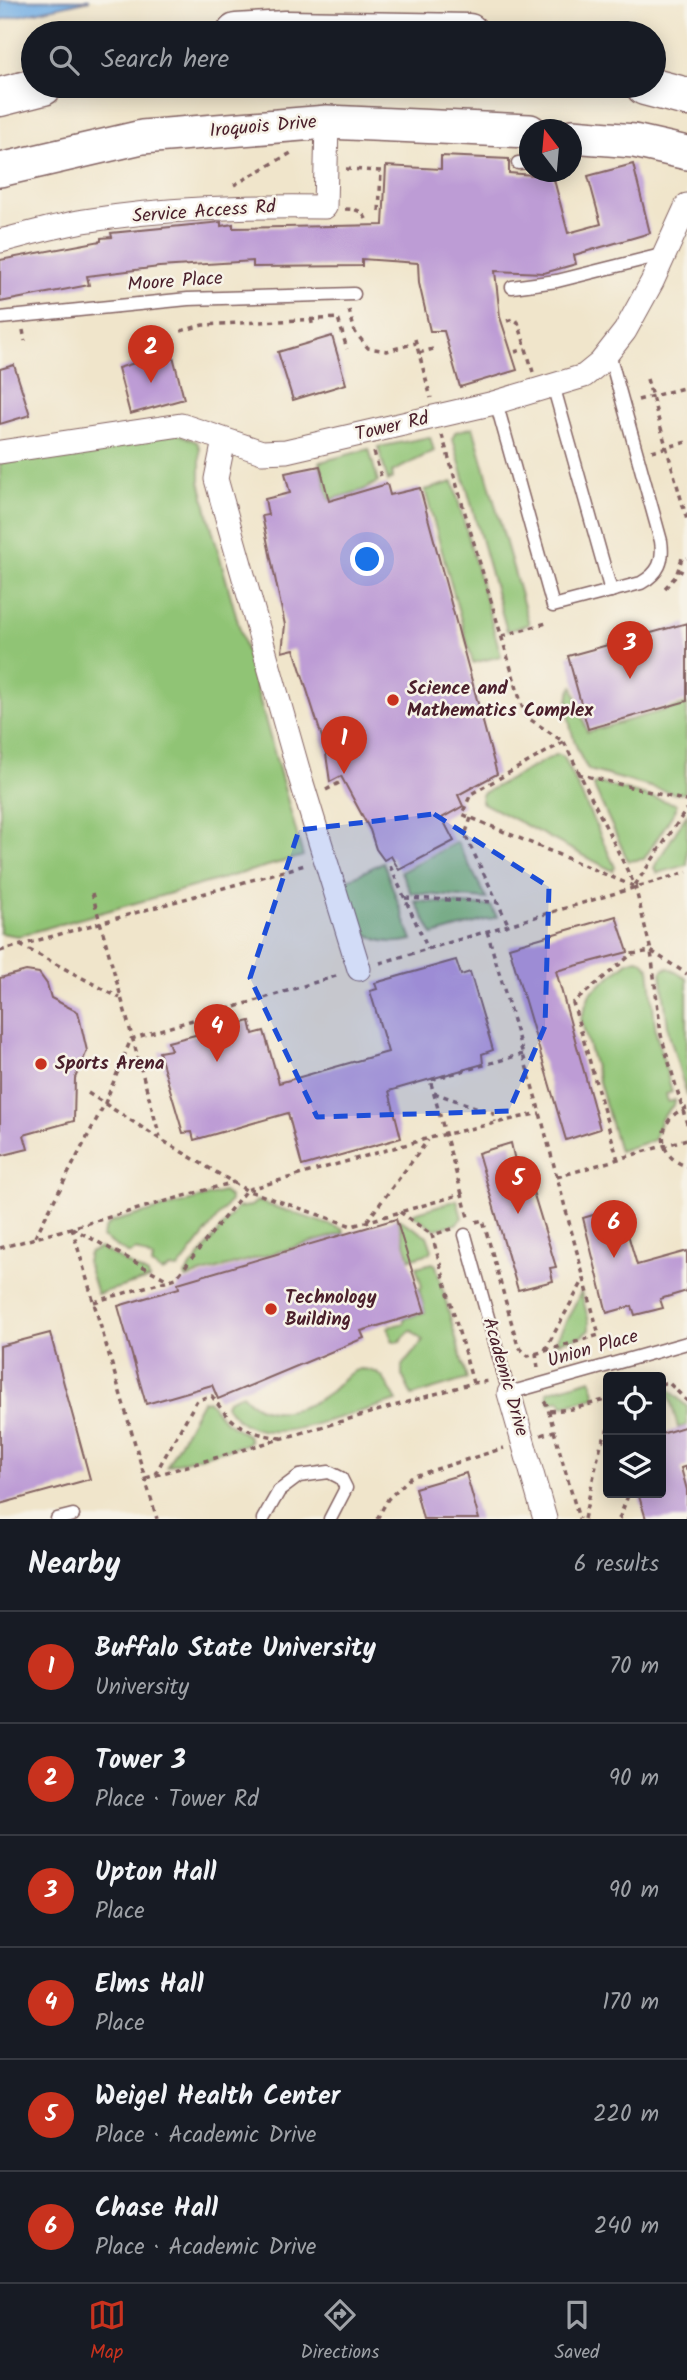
<!DOCTYPE html>
<meta charset="utf-8">
<style>
body{margin:0;font-family:Kalam,sans-serif;background:#242831;color:#f1f3f6}
.controls{position:absolute;right:21px;bottom:21px;display:grid;overflow:hidden;border-radius:7px;box-shadow:0 4px 18px #0003}
.controls button{width:63px;height:63px;display:grid;place-items:center;padding:0;border:0;border-bottom:2px solid #363941;background:#171b24;color:#f1f3f6;font:35px sans-serif}
.compass{position:absolute;left:519px;top:119px;width:63px;height:63px;border-radius:50%;background:#171b24;box-shadow:0 4px 18px #0003;rotate:344deg}
.you{position:absolute;left:368px;top:560px;width:24px;height:24px;margin:-18px;border:5px solid #fff;border-radius:50%;background:#1a73e8;box-shadow:0 0 0 10px #1a73e833}
.badge{display:grid;place-items:center;width:46px;height:46px;border-radius:50%;background:#c8321e;color:#fff;font-size:23px;font-weight:700}
.pin{position:absolute;translate:-50% -58px;filter:drop-shadow(0 2px 4px #0008)}
.pin::after{content:'';position:absolute;top:37px;width:24px;height:21px;background:inherit;clip-path:polygon(0 0,100% 0,50% 100%)}
.list{margin:0;padding:0;list-style:none}
h2{display:flex;justify-content:space-between;align-items:center;height:91px;margin:0;padding:0 28px;font-size:30px}
h2 small{font-size:23px;font-weight:400;color:#9ea1a6}
.list li{display:grid;grid-template-columns:46px 1fr auto;gap:21px;align-items:center;box-sizing:border-box;height:112px;padding:0 28px;border-top:2px solid #363941}
.list b{display:block;font-size:26px;white-space:nowrap}
.list p{margin:0;font-size:23px;white-space:nowrap;color:#9ea1a6}
.list em{font-size:23px;font-style:normal;color:#9ea1a6}
.icon{flex:none;width:38px;height:38px;fill:none;stroke:currentColor;stroke-width:2;stroke-linecap:round;stroke-linejoin:round}
.map{position:relative;flex:none;width:687px;height:1519px;overflow:hidden}
.search{position:absolute;background:#171b24;box-shadow:0 4px 18px #0003;left:21px;right:21px;top:21px;height:77px;display:flex;align-items:center;gap:18px;box-sizing:border-box;padding:0 24px;border-radius:38px;color:#9ea1a6;font-size:26px}
.sheet{height:763px;background:#171b24}
nav{display:flex;justify-content:space-around;align-items:center;box-sizing:border-box;height:98px;border-top:2px solid #363941;background:#171b24;font-size:19px;color:#9ea1a6}
nav a{display:grid;justify-items:center;gap:4px}
nav .on{color:#c8321e}
.map>svg:first-child{display:block}
.green{fill:#90c475;stroke:#6d7250;stroke-width:2}
.water{fill:#73aee4;stroke:#5e6688;stroke-width:2}
.building{fill:#bd9cd5}
.lines{fill:none;stroke-linecap:round;stroke-linejoin:round}
.lane-casing{stroke:#846463;stroke-width:15}
.street-casing{stroke:#846463;stroke-width:25}
.secondary-casing{stroke:#846463;stroke-width:36}
.highway-casing{stroke:#846463;stroke-width:41}
.path{stroke:#846463;stroke-width:3.5;stroke-dasharray:5 5;stroke-linecap:butt}
.lane{stroke:#fff;stroke-width:12}
.street{stroke:#fff;stroke-width:23}
.secondary{stroke:#fff;stroke-width:33}
.highway{stroke:#fff;stroke-width:38}
.marked{fill:#1d4ed8;fill-opacity:0.2;stroke:#1d4ed8;stroke-width:5;stroke-dasharray:14 9;stroke-linejoin:round}
.poi-dot{fill:#c8321e;stroke:#f7f3e8;stroke-width:2.5}
.labels{text-anchor:middle;dominant-baseline:central;stroke-width:5;stroke-linejoin:round;paint-order:stroke}
.street-label{font-size:19px;fill:#4a1f2b;stroke:#f7f3e8}
.poi-label{font-size:19px;font-weight:bold;fill:#4a1f2b;stroke:#f7f3e8;text-anchor:start}
</style>
<div class="map">
<svg width="687" height="1519" viewBox="0 0 687 1519">
<rect width="100%" height="100%" fill="#f7f3e8"/>
<filter id="ink" filterUnits="userSpaceOnUse"><feTurbulence type="fractalNoise" baseFrequency=".0143" numOctaves="2"/><feDisplacementMap in="SourceGraphic" scale="14" xChannelSelector="R" yChannelSelector="G"/><feConvolveMatrix kernelMatrix="1 2 1 2 8 2 1 2 1" color-interpolation-filters="sRGB"/></filter>
<filter id="wash" filterUnits="userSpaceOnUse"><feTurbulence type="fractalNoise" baseFrequency=".00686" numOctaves="4" result="noise"/><feDisplacementMap in="SourceGraphic" scale="28" xChannelSelector="R" yChannelSelector="G"/><feGaussianBlur stdDeviation="1.57" result="paint"/><feColorMatrix in="noise" values="0 0 0 0 0 0 0 0 0 0 0 0 0 0 0 0 0 1.4 0 .05"/><feComposite in="paint" operator="in"/></filter>
<g filter="url(#wash)">
<rect width="100%" height="100%" fill="#f0e5cb"/>
<g class="green">
<path d="M473,427L529,624L507,631L453,439L455,432Z"/>
<path d="M176,433L197,442L200,450V481L209,518L303,856L18,936L0,933V463Z"/>
<path d="M430,437L434,451L392,472L393,478L388,481L378,447Z"/>
<path d="M369,449L378,482L363,490L329,500L320,462Z"/>
<path d="M453,482L501,656L473,663L425,490Z"/>
<path d="M573,686L587,732L687,704L685,793L676,794L589,770C575,754 560,703 573,686Z"/>
<path d="M557,754L564,757L615,867L613,871L481,802L482,794Z"/>
<path d="M599,783L676,804V809L644,859L628,861L594,787V785Z"/>
<path d="M687,814V865L657,873L654,868L656,864Z"/>
<path d="M457,842L487,899L411,893L401,872Z"/>
<path d="M383,862L412,940C364,951 353,921 340,884Z"/>
<path d="M415,901L491,906L497,917L433,935Z"/>
<path d="M637,959L643,961L649,968L656,1033L672,1092L666,1094L668,1102L675,1100V1103L661,1119L654,1140L619,1151L581,1019L590,993L628,962Z"/>
<path d="M669,968L687,979V1096L669,1034L661,973L664,969Z"/>
<path d="M223,1192L230,1197V1201L178,1269L171,1268L162,1272L152,1265L153,1259L136,1250L129,1254L102,1237L106,1227L112,1222Z"/>
<path d="M457,1200L462,1218L456,1224L435,1229L413,1215L414,1213Z"/>
<path d="M257,1201L342,1229L344,1233L186,1278L185,1275L237,1208L251,1206Z"/>
<path d="M397,1218L427,1236L432,1250L430,1253L410,1259Z"/>
<path d="M100,1248L148,1275L149,1279L97,1294L87,1262L89,1253Z"/>
<path d="M433,1263L436,1265L467,1379L412,1396L402,1375V1366L423,1341L411,1330L400,1341L396,1342L392,1340L388,1327L404,1323V1319L425,1312L419,1289L422,1287L416,1267Z"/>
<path d="M581,1292L589,1322V1330L582,1336L555,1343Z"/>
<path d="M360,1369C384,1369 386,1384 397,1401C376,1407 355,1413 334,1419C298,1429 250,1446 226,1405L228,1400L242,1394C265,1422 304,1412 330,1392C341,1383 345,1373 360,1369Z"/>
<path d="M591,1379L596,1397L563,1406L560,1400L550,1403L547,1392Z"/>
<path d="M667,1387L687,1407V1425L678,1428Z"/>
<path d="M208,1400L224,1420L248,1436L250,1441L246,1444L167,1466L202,1401Z"/>
</g>
<path class="water" d="M0,0H90L0,20Z"/>
<g id="blocks">
<g class="building">
<path d="M441,156L509,159V173L533,175L552,172L568,233L601,224L588,176L633,164L650,233L574,255L576,264L544,273L495,271L500,317L517,370L460,387L444,331H430L419,283L418,263L362,259V266L253,267V261L159,267L87,276L89,285L0,302V260L101,241V238L112,237L111,233L221,222V226L233,224V228L383,225L386,166L441,169Z"/>
<path d="M332,336L346,384L293,400L278,352Z"/>
<path d="M172,352L184,399L130,414L118,368Z"/>
<path d="M14,365L30,415L0,424V369Z"/>
<path d="M320,466L329,501L387,484L390,495L420,488L497,774L458,795L463,806L442,818L454,841L399,870L391,856L384,860L376,849L370,830L341,776L330,782L325,747L294,649L282,652L285,625L262,516L268,515L265,499L290,493L285,473Z"/>
<path d="M687,623V701L588,729L568,656Z"/>
<path d="M616,916L628,952L556,971L600,1129L566,1140L509,947Z"/>
<path d="M456,960L461,975L470,972L493,1050L482,1054L483,1064L389,1091L401,1138L302,1166L288,1113L194,1140L192,1132L183,1133L159,1052L171,1050L168,1042L250,1021L253,1034L264,1031L279,1083L388,1052L370,991L377,989L375,983Z"/>
<path d="M26,971L39,973L47,984L51,998L78,1012L87,1051L75,1078L74,1121L24,1135L28,1149L0,1156V978Z"/>
<path d="M511,1143L515,1161L523,1159L556,1267L550,1268L553,1281L518,1290L478,1153Z"/>
<path d="M620,1207L637,1265L687,1251V1291L660,1299L663,1308L635,1315L632,1306L607,1313L583,1218Z"/>
<path d="M396,1219L425,1312L361,1331L364,1338L218,1399L212,1385L146,1404L118,1306L179,1288L178,1283Z"/>
<path d="M50,1333L90,1479L0,1504V1346Z"/>
<path d="M687,1426V1466L681,1468L687,1490V1519H646L638,1493H661V1434Z"/>
<path d="M466,1473L479,1519H423L415,1488Z"/>
</g>
</g>
</g>
<g filter="url(#ink)">
<use href="#blocks" fill-opacity="0" stroke="#846463" stroke-width="2"/>
<g class="lines">
<g class="lane-casing">
<g id="lane">
<path d="M518,163L530,162"/>
<path d="M512,287L557,281L665,254"/>
<path d="M0,318L188,299L354,294"/>
<path d="M553,385L611,591"/>
<path d="M496,402L553,606L641,583C659,573 664,561 661,541L609,353"/>
<path d="M465,1235L509,1393L687,1343"/>
<path d="M57,1519L73,1515"/>
<path d="M263,1519L279,1491L299,1476L329,1472L341,1478L346,1488L330,1519"/>
</g>
</g>
<g class="street-casing">
<g id="street">
<path d="M0,241C28,234 56,226 84,221C164,208 244,206 325,207L327,122"/>
<path d="M224,440L216,479L301,780L359,969"/>
<path d="M0,452L181,425L262,452L286,451L490,404L584,376L600,363L625,331L652,282L687,205"/>
<path d="M509,1393L545,1519"/>
</g>
</g>
<g class="secondary-casing">
<g id="secondary">
<path d="M572,136L634,141L687,153"/>
<path d="M0,170L142,137L327,122L530,131"/>
</g>
</g>
<g class="highway-casing">
<g id="highway">
<path d="M236,33L286,30L469,33"/>
<path d="M645,86L687,97"/>
<path d="M0,97L43,86"/>
</g>
</g>
<g class="path">
<path d="M346,169L381,171L379,213"/>
<path d="M234,185L291,153"/>
<path d="M345,209C358,209 363,211 368,223"/>
<path d="M349,310L355,332L368,348L387,351L416,343"/>
<path d="M311,319L313,327"/>
<path d="M507,321L513,319L518,322L533,372"/>
<path d="M23,330L25,341"/>
<path d="M181,331L203,325L338,318L347,349"/>
<path d="M415,339L431,398"/>
<path d="M515,352L526,349"/>
<path d="M419,353L433,349"/>
<path d="M647,379L687,520"/>
<path d="M638,400L687,387"/>
<path d="M442,435L525,716L564,742L635,886L651,951L661,1035L687,1124"/>
<path d="M652,451L687,442"/>
<path d="M374,452L382,480"/>
<path d="M678,570L687,574"/>
<path d="M665,588L676,576L682,558H687"/>
<path d="M502,636L550,622"/>
<path d="M564,742L471,794L462,814L633,886"/>
<path d="M578,774L687,801"/>
<path d="M326,790L339,783"/>
<path d="M471,818L465,835L508,924"/>
<path d="M390,866L428,949"/>
<path d="M635,885L687,809"/>
<path d="M92,893L160,1137"/>
<path d="M405,898L497,902"/>
<path d="M20,945L120,998"/>
<path d="M0,951L305,865"/>
<path d="M380,963L687,872"/>
<path d="M88,1093L160,1139L246,1190L352,1226L462,1194L469,1221"/>
<path d="M434,1093L493,1113L495,1122"/>
<path d="M687,1108C656,1117 655,1158 687,1166"/>
<path d="M618,1160L573,1003L632,954L651,951L687,974"/>
<path d="M557,1177L687,1139"/>
<path d="M462,1194L430,1080L523,1054"/>
<path d="M400,1212L432,1235"/>
<path d="M367,1221L428,1140"/>
<path d="M476,1222L483,1220L518,1346L528,1356L599,1335L540,1113L487,931"/>
<path d="M72,1228L157,1519"/>
<path d="M72,1228L168,1280"/>
<path d="M452,1229L432,1235L473,1383"/>
<path d="M35,1237L105,1103L131,1039L339,975"/>
<path d="M0,1248L234,1182"/>
<path d="M94,1302L176,1278L246,1190L429,1138L540,1113"/>
<path d="M545,1350L584,1279"/>
<path d="M536,1353L538,1368"/>
<path d="M661,1384L668,1382L687,1401"/>
<path d="M549,1411L572,1409L608,1399"/>
<path d="M554,1431L579,1519"/>
<path d="M541,1435L554,1431L547,1405L542,1399"/>
<path d="M685,1469H687"/>
<path d="M155,1474L197,1400L212,1396C231,1425 247,1433 281,1438"/>
<path d="M146,1478L473,1383L490,1381"/>
<path d="M377,1519L388,1499L411,1477L504,1448"/>
<path d="M584,1519L601,1444L608,1429"/>
<path d="M619,1519L629,1493"/>
</g>
<use href="#lane" class="lane"/>
<use href="#street" class="street"/>
<use href="#secondary" class="secondary"/>
<use href="#highway" class="highway"/>
</g>
</g>
<path class="marked" d="M434,814L549,887L545,1026L509,1111L317,1117L250,978L299,830Z"/>
<g class="poi-dot">
<circle cx="393" cy="700" r="7"/>
<circle cx="41" cy="1064" r="7"/>
<circle cx="271" cy="1309" r="7"/>
</g>
<g class="labels">
<g class="street-label">
<text transform="translate(263 127) rotate(-5)">Iroquois Drive</text>
<text transform="translate(204 212) rotate(-4)">Service Access Rd</text>
<text transform="translate(175 282) rotate(-4)">Moore Place</text>
<text transform="translate(392 427) rotate(-13)">Tower Rd</text>
<text transform="translate(593 1349) rotate(-16)">Union Place</text>
<text transform="translate(505 1377) rotate(74)">Academic Drive</text>
</g>
<g class="poi-label">
<text x="407" y="689">Science and<tspan x="407" dy="22">Mathematics Complex</tspan></text>
<text x="55" y="1064">Sports Arena</text>
<text x="285" y="1298">Technology<tspan x="285" dy="22">Building</tspan></text>
</g>
</g>
</svg>
<div class="controls">
<button><svg class="icon" aria-label="locate" viewBox="0 0 24 24"><circle cx="12" cy="12" r="6"/><path d="M12 2v4M12 18v4M2 12h4M18 12h4"/></svg></button>
<button><svg class="icon" aria-label="layers" viewBox="0 0 24 24"><path d="M12 4l9 5-9 5-9-5zM3 14l9 5 9-5"/></svg></button>
</div>
<svg class="compass" viewBox="-18 -18 36 36"><path d="M0-13l5 13h-10z" fill="#e53935"/><path d="M0 13l5-13h-10z" fill="#9ea1a6"/></svg>
<div class="you"></div>
<div class="pin badge" style="left:344px;top:774px">1</div>
<div class="pin badge" style="left:151px;top:383px">2</div>
<div class="pin badge" style="left:630px;top:679px">3</div>
<div class="pin badge" style="left:217px;top:1062px">4</div>
<div class="pin badge" style="left:518px;top:1214px">5</div>
<div class="pin badge" style="left:614px;top:1258px">6</div>
<div class="search"><svg class="icon" aria-label="search" viewBox="0 0 24 24"><circle cx="10" cy="10" r="6"/><path d="M15 15l6 6"/></svg>Search here</div>
</div>
<section class="sheet">
<h2>Nearby<small>6 results</small></h2>
<ul class="list">
<li><span class="badge">1</span><div><b>Buffalo State University</b><p>University</p></div><em>70 m</em></li>
<li><span class="badge">2</span><div><b>Tower 3</b><p>Place · Tower Rd</p></div><em>90 m</em></li>
<li><span class="badge">3</span><div><b>Upton Hall</b><p>Place</p></div><em>90 m</em></li>
<li><span class="badge">4</span><div><b>Elms Hall</b><p>Place</p></div><em>170 m</em></li>
<li><span class="badge">5</span><div><b>Weigel Health Center</b><p>Place · Academic Drive</p></div><em>220 m</em></li>
<li><span class="badge">6</span><div><b>Chase Hall</b><p>Place · Academic Drive</p></div><em>240 m</em></li>
</ul>
</section>
<nav>
<a class="on"><svg class="icon" aria-label="map" viewBox="0 0 24 24"><path d="M3 6l6-2 6 2 6-2v14l-6 2-6-2-6 2zM9 4v14M15 6v14"/></svg>Map</a>
<a><svg class="icon" aria-label="directions" viewBox="0 0 24 24"><path d="M12 3l9 9-9 9-9-9zM9 14v-3h6M13 9l2 2-2 2"/></svg>Directions</a>
<a><svg class="icon" aria-label="saved" viewBox="0 0 24 24"><path d="M7 4h10v16l-5-4-5 4z"/></svg>Saved</a>
</nav>
